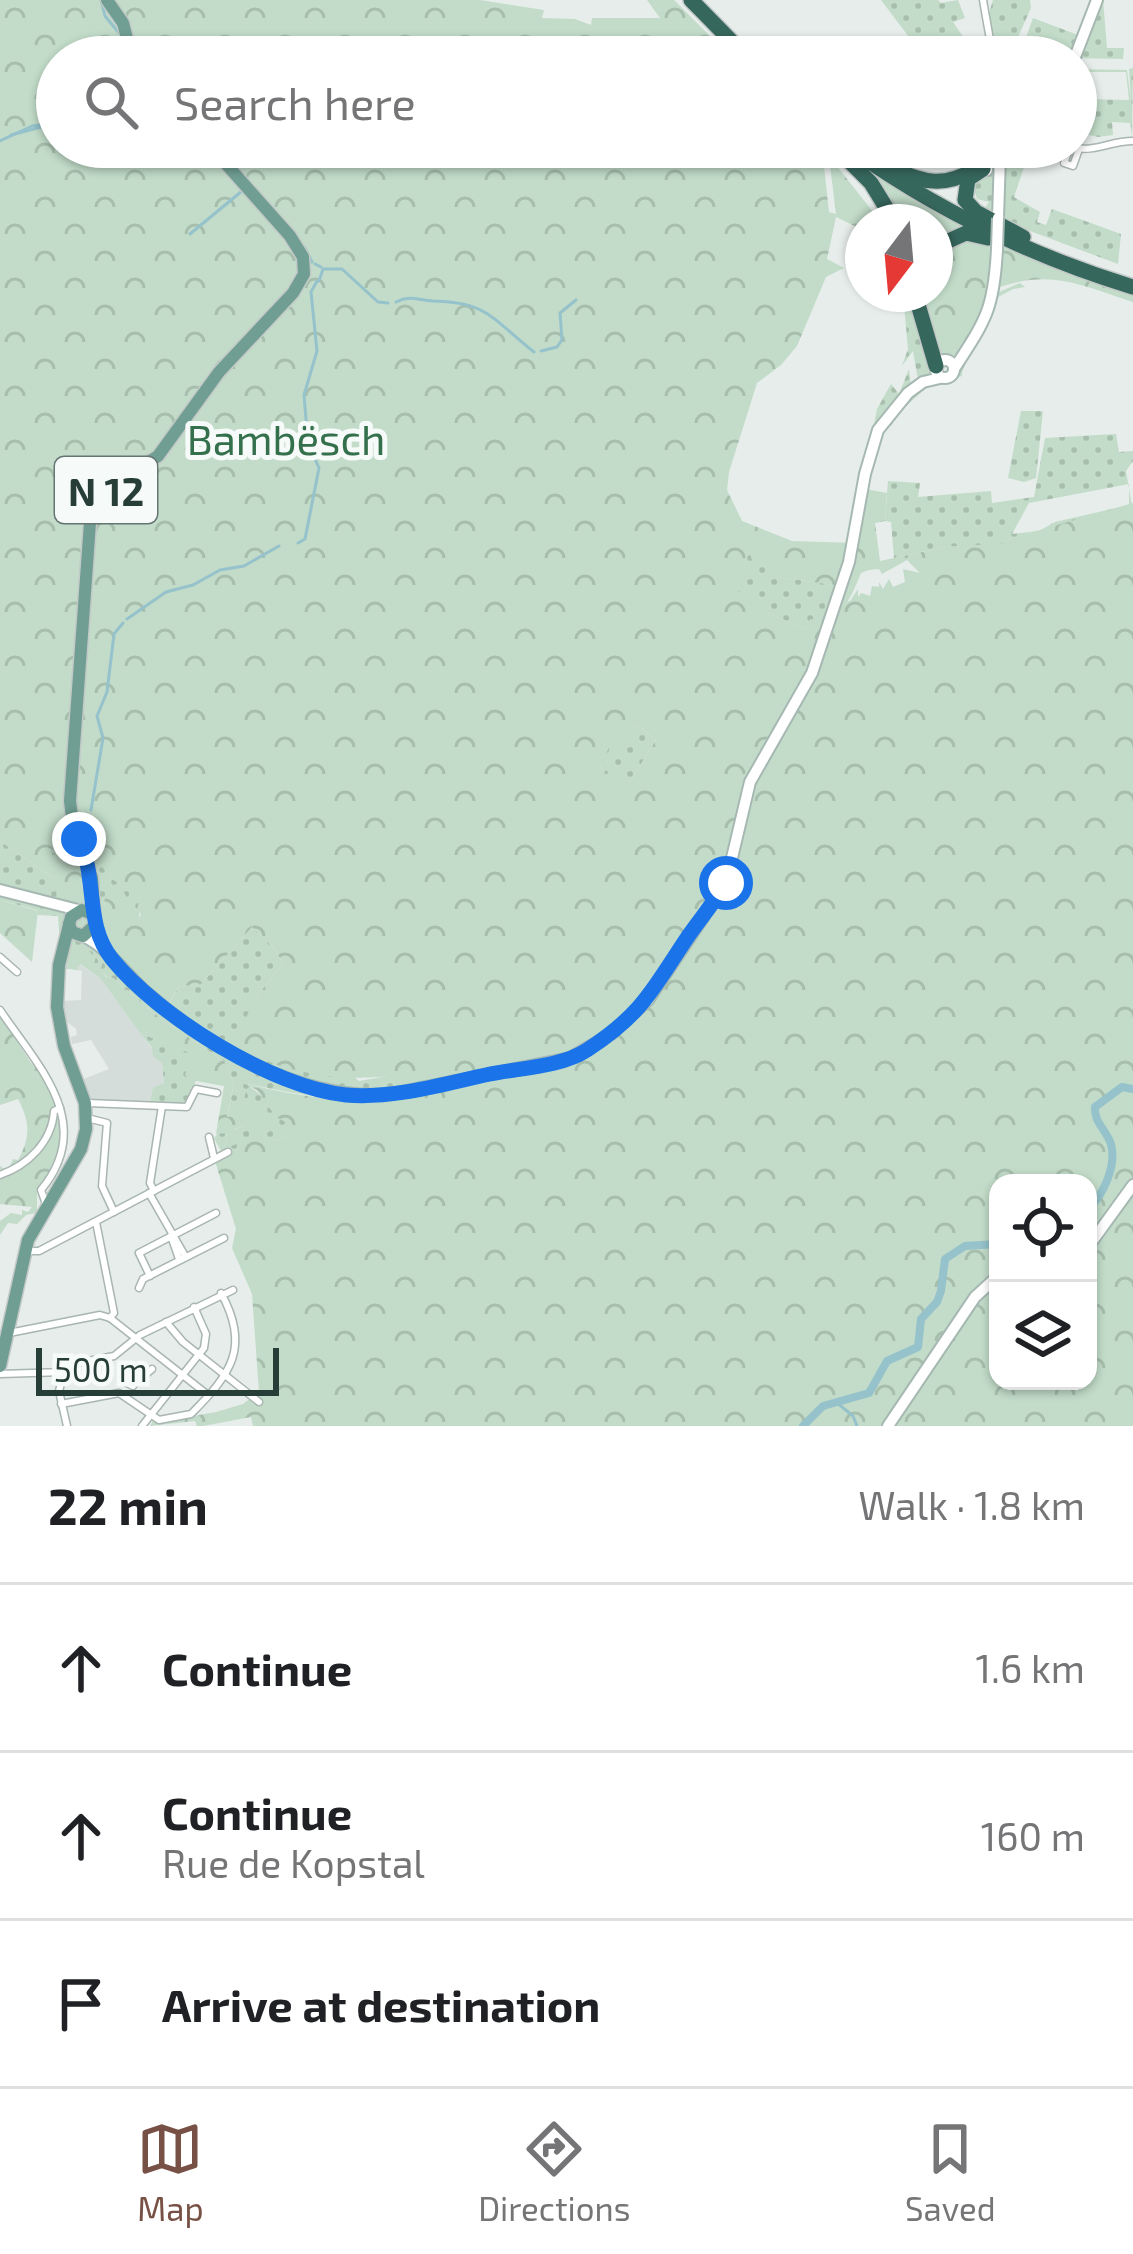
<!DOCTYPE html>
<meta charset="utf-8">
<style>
body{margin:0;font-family:"Exo 2",sans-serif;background:#f2f2f2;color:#202124}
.controls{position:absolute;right:36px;bottom:36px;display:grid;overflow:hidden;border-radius:24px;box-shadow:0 3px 9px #0004}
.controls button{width:108px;height:108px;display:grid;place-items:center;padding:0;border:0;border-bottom:3px solid #e0e0e0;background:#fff;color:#202124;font:60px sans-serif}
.compass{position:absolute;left:845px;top:204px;width:108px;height:108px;border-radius:50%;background:#fff;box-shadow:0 3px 9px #0004;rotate:196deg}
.scale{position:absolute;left:36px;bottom:30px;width:243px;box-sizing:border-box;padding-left:12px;border:6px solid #273e38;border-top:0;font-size:33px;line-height:42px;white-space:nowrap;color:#273e38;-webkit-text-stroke:9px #f6faf8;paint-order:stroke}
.stop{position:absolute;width:36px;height:36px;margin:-27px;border:9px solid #1a73e8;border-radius:50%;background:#fff}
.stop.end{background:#1a73e8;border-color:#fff;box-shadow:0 3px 12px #0008}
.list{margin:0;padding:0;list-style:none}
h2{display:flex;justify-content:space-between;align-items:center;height:156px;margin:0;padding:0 48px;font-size:51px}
h2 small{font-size:39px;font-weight:400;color:#757577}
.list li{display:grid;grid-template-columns:78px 1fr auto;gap:36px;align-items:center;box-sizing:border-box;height:168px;padding:0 48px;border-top:3px solid #e0e0e0}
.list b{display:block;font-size:45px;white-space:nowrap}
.list p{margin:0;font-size:39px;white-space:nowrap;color:#757577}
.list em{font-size:39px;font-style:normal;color:#757577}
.icon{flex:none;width:66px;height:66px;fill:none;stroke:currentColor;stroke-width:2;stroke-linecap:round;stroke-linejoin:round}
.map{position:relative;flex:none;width:1133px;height:1426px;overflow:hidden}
.search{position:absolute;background:#fff;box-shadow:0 3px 9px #0004;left:36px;right:36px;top:36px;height:132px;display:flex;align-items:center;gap:30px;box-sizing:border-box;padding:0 42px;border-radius:66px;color:#757577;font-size:45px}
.sheet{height:660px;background:#fff}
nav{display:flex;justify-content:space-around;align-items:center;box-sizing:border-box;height:168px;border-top:3px solid #e0e0e0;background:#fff;font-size:33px;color:#757577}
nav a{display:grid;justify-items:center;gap:6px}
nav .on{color:#785146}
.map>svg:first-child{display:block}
.built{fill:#d4ddd9}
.grass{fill:url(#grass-dots);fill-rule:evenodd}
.forest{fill:url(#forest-crowns);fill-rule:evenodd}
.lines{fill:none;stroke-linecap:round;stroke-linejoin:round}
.stream{stroke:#95c2cb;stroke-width:3}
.river{stroke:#95c2cb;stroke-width:8}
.minor-casing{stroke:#a9b5b1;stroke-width:9}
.secondary-casing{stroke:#a6b8b2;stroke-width:14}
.primary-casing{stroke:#c3c9c7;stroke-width:15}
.motorway-casing{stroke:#c3c9c7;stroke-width:18}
.minor{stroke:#fff;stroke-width:6}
.secondary{stroke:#fff;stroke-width:10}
.primary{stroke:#709e92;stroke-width:12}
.motorway{stroke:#36675d;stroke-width:15}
.secondary-bridge-casing{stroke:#a6b8b2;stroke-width:14;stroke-linecap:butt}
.secondary-bridge{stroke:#fff;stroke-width:10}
.route{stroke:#1a73e8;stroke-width:15}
.labels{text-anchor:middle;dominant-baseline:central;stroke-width:10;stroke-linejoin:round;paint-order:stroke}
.shield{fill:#f6faf8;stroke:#657672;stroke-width:3}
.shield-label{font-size:39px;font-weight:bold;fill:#273e38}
.park-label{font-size:42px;fill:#35704d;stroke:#f6faf8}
</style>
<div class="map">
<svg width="1133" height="1426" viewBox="0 0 1133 1426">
<defs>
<pattern id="grass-dots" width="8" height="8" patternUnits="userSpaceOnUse" patternTransform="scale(3)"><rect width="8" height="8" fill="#c2dcc9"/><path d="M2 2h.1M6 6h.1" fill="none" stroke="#a7bead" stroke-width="1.8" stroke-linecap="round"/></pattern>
<pattern id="forest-crowns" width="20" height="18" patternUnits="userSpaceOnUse" patternTransform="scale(3)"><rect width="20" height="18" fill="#c2dcc9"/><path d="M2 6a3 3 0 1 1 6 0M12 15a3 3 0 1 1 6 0" fill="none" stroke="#a7bead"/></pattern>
</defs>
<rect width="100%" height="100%" fill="#e6edea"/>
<path class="built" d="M79,964L100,978L162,1063L164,1083L150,1103L89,1101L81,1080L109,1069L91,1040L72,1044L71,1037L77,1035L76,1029L62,1018L63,1001L81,1000L82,971L76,970Z"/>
<g class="grass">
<path d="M881,0H938L941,3L958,0L965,18L953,22L977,57H924Z"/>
<path d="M993,0H1030L1031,8L1009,57H993L989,13Z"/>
<path d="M1091,0H1103L1107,48H1124L1123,59L1019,57L1033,18L1078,35Z"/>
<path d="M1133,68L1132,137L1130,123L1112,122L1113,135L1098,137L1076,132V99L1129,100L1126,72H1076V69L1127,70L1131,102L1129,69Z"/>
<path d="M1003,147H1031L1014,197L1040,212L1037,222L1046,225L1052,209L1121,234L1118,264L1003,221L985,208L989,202L977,199L973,186L976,178L990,173L996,178Z"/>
<path d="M1020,283L1025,287L1013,289L998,297C991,318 961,365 962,376L928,386L892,419L893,424L871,440L877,409L891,384L899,394L909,369L911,385L918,380L913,351L902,366L908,349L903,294H913L933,370L925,381C932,380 939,382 946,380C962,377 993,310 997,293Z"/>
<path d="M1021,411H1043L1036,478L1024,482L1008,478Z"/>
<path d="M1116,434L1119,452L1133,451V461L1126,471L1132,506L1009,539L1007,544L946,547L894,558L891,522L885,521L888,481L920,483L918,497L991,491L992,503L1034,497L1045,438ZM1129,484V505L1055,522L1039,531L1012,534L1029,503Z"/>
<path d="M749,551L775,569L779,577L842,586L848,594L854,573L864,564L869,570L861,573C852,596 842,619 812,632L766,612L734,590Z"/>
<path d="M637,725L656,740L630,782L600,769L605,749Z"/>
<path d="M76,825L110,878L141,895L139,920L107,887L100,932L107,946L169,1004L179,986L200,985L252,927L275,949L283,964L256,997L359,1081L399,1074L403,1086C399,1089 391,1097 387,1098C364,1108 270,1089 244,1083C260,1091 274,1111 292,1123L291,1136L214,1158V1153L221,1151L214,1138L219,1132L227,1133L225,1148L233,1131L253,1120L260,1133L269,1122L227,1118L234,1083L224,1061L162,1020L113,978L107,977L100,969L102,963H67L70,969H62L58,916L38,915L37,910L0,900V841L55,879L77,866L65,863L41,843L72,860L81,858L76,843L65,845L69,826Z"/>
<path d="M140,1033L193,1054L195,1086L191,1088L190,1105L150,1103L153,1088L164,1083L162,1063L153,1056L152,1048Z"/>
</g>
<g class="forest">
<path d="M0,0H480L544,10L542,18L575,19L591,25L592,18H660L647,0H674L714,40L715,47L731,57H57V147H819L823,157L829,212L836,214L830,165L834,156L840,159L836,165L881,222H863V230L836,217L827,259L844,268L826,277L797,346L781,365L757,383L729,472L727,490L742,521L792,541L855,543L865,489L887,493L885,521L875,523L880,561L946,547L1007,543L1009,539L1133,503V1426H253L251,1417L203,1426H197L195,1421L150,1426L154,1419L160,1422L216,1412L243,1404L259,1392L252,1294L232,1248L236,1229L214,1158L262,1137L274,1141L290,1136L286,1130L290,1125L275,1116L257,1090L244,1083C285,1093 362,1111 409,1089L402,1086L398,1075C342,1083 283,1074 233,1045L256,997L283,964L275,949L252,927L200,985L179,986L168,1005C144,984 96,955 102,919L98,914L104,907L106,884L122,889L139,919L141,914L137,909L141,896L110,878L80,835L69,826L64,855L45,846L65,863L86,868L89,888L83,897L57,900L55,879L0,841ZM749,551L752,560L775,569L778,577L841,586L848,595L856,582L854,573H861L864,565L869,570L879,569L882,574L907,560L920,573L903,569L905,582L893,587L889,579L883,589L879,582V587L872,586L870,596L861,593L858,597V589L850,601L835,604L828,624L810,619V631L766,612L764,603L735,590ZM637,725L656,740L630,782L600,768L610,745L630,747L632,744L622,739ZM998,1183H1088V1381H998Z"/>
<path d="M859,162L963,225L962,230L935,244V222H898Z"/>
<path d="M955,238L987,240L986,246L992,248C991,284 985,343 948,358L940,352L921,294H935V249Z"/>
<path d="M999,245L1133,293V302C1083,286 1052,269 1000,287Z"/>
<path d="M0,900L38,911L32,962L0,933Z"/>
<path d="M88,950L102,964L101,969L106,977L113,978L162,1020L224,1061L234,1083L227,1117L237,1116L238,1094L246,1092L254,1105L251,1111L261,1113L269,1122V1132L260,1134L252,1121L234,1130L240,1143L225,1148L227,1133L216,1134L224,1086L196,1081L192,1086V1081L185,1075L192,1054L140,1033L100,978L80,964L76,970L70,969L67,964L72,951Z"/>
<path d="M0,1015L31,1063L44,1074L59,1111L61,1142L56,1163L37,1193V1213L26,1215L17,1224L8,1223L0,1235V1221L11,1213L22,1215V1210L28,1212L32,1207L0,1204V1166L8,1171L13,1159L18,1160C31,1136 30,1122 18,1099L0,1105Z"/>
</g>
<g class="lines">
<g class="stream">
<path d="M101,0L105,16L119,33"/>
<path d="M11,135L41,127L57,128"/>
<path d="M0,141L32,126L57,123"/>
<path d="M190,234L242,191"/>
<path d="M305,248L312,262"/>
<path d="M315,264L321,267"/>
<path d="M319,281L323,269H342L378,302L388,303"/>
<path d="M396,302C411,295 417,300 433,301C488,302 492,319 534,352"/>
<path d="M541,351L557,347L562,340L560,313L576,300"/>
<path d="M298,543L305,539L319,468L308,443L304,395L317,351L311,292L317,281"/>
<path d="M127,619L166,592L193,585L220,570L244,566L279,546"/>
<path d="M91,810L103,738L97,716L107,692L114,634L123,623"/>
<path d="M836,1402L853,1416L857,1426"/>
</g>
<g class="river">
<path d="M1088,1210C1103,1195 1117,1166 1111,1144C1106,1129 1094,1123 1095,1107L1122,1087L1133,1089"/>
<path d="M803,1426L823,1406L869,1393L887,1361L918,1347L921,1319L937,1302L941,1291L945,1259L965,1246L998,1244"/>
</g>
<g class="minor-casing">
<g id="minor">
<path d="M983,0L993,57"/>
<path d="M1070,147L1064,163L1073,166L1079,149"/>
<path d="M1071,147C1095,153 1109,141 1133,141"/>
<path d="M0,957L17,972"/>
<path d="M0,1010C37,1065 97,1123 41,1190L46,1204"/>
<path d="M88,1103L187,1107L196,1089L217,1093"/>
<path d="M87,1118L107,1123L102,1186L114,1212"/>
<path d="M209,1137L214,1158"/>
<path d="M0,1175C28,1165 52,1142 54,1111L60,1108"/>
<path d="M154,1191L150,1183L162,1106"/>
<path d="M149,1193L185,1256"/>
<path d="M96,1222L114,1313L110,1318"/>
<path d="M171,1236L179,1259"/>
<path d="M28,1251H39L228,1152"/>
<path d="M150,1276L139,1253L216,1213"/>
<path d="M139,1288L143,1279L224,1238"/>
<path d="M110,1318L208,1395"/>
<path d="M166,1322L183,1342L259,1402"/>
<path d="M9,1333L100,1315L110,1318"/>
<path d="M64,1372L59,1391L67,1426"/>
<path d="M0,1374L64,1372L78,1363L114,1356L140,1335L233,1290"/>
<path d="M131,1375L138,1379L133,1386L127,1383Z"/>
<path d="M138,1381L152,1369"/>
<path d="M61,1404L119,1393L159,1420L191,1414C231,1374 251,1347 221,1293"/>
<path d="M142,1426L204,1348L206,1334L194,1307"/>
</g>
</g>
<g class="secondary-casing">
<g id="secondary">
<path d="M1075,57L1097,0"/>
<path d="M983,147L976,158L987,170"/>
<path d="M994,147L1000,156L998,218"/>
<circle cx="945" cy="369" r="9"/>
<path d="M954,369C986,320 994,309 997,249"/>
<path d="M0,890L78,910"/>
<path d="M83,936C107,947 126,974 146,992C209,1048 305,1102 391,1094L570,1058L611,1034L648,1000L726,883L750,782L812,673L849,562L865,474L878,430L908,393L923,382L940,378"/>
<path d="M1088,1247L1133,1185"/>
<path d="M888,1426L975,1297L998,1276"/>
</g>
</g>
<g class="primary-casing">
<g id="primary">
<path d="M107,0L123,23L132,57"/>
<path d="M69,924L72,932L83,936L95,925L92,878L73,825L70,801L91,509L102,492L158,456L219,372L293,293L304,274L303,257L290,236L211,147"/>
<path d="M0,1366L28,1240L81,1149L86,1129L85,1103L64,1046L57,1007L59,965L71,917L82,910L92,914"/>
</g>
</g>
<g class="motorway-casing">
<g id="motorway">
<path d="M691,0L747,57"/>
<path d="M835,147L871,183L895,222"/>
<path d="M848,147C935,209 1031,256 1133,287"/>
<path d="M895,169C922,183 946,187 973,170"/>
<path d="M983,169L968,179L965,200L976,212L1023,237"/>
<path d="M935,247L966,233L988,238"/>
<path d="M915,294L936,366"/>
</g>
</g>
<use href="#minor" class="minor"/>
<use href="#secondary" class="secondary"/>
<use href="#primary" class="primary"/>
<use href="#motorway" class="motorway"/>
<g class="secondary-bridge-casing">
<path id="secondary-bridge" d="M997,249L998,218"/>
</g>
<use href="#secondary-bridge" class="secondary-bridge"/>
</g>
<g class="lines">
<path class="route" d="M79,839C98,879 84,924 112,959C158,1016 273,1088 346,1095C394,1099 443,1084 490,1074C520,1068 561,1067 587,1050C644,1013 653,988 689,935C701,918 715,901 726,883"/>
</g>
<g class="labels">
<rect class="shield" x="55" y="457" width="102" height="66" rx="9"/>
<g class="shield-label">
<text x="106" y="490">N 12</text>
</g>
<g class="park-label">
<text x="286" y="438">Bambësch</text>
</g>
</g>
</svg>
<div class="controls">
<button><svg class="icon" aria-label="locate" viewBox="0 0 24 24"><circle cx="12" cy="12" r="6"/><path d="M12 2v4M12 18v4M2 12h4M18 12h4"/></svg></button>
<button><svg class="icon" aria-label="layers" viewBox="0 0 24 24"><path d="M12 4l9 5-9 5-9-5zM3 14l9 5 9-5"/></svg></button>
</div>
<svg class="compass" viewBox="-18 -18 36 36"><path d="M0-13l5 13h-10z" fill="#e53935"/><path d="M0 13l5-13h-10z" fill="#757577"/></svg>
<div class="scale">500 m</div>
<div class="stop" style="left:726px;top:883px"></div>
<div class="stop end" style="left:79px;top:839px"></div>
<div class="search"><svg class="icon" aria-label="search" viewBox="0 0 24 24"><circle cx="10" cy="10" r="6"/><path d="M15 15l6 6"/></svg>Search here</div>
</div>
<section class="sheet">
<h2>22 min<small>Walk · 1.8 km</small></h2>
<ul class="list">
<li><svg class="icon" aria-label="ahead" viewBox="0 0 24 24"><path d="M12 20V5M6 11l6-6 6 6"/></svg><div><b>Continue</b></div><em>1.6 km</em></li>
<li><svg class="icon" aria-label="ahead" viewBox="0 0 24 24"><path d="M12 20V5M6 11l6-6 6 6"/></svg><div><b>Continue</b><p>Rue de Kopstal</p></div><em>160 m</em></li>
<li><svg class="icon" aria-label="arrive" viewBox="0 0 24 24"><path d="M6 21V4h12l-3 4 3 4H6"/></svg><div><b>Arrive at destination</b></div></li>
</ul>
</section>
<nav>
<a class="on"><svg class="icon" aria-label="map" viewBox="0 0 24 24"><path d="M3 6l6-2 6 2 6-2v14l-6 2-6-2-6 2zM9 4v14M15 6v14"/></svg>Map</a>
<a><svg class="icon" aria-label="directions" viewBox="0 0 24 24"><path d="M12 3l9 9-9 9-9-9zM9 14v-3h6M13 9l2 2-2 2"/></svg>Directions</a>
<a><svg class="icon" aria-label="saved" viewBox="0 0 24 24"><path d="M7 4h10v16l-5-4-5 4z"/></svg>Saved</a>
</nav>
